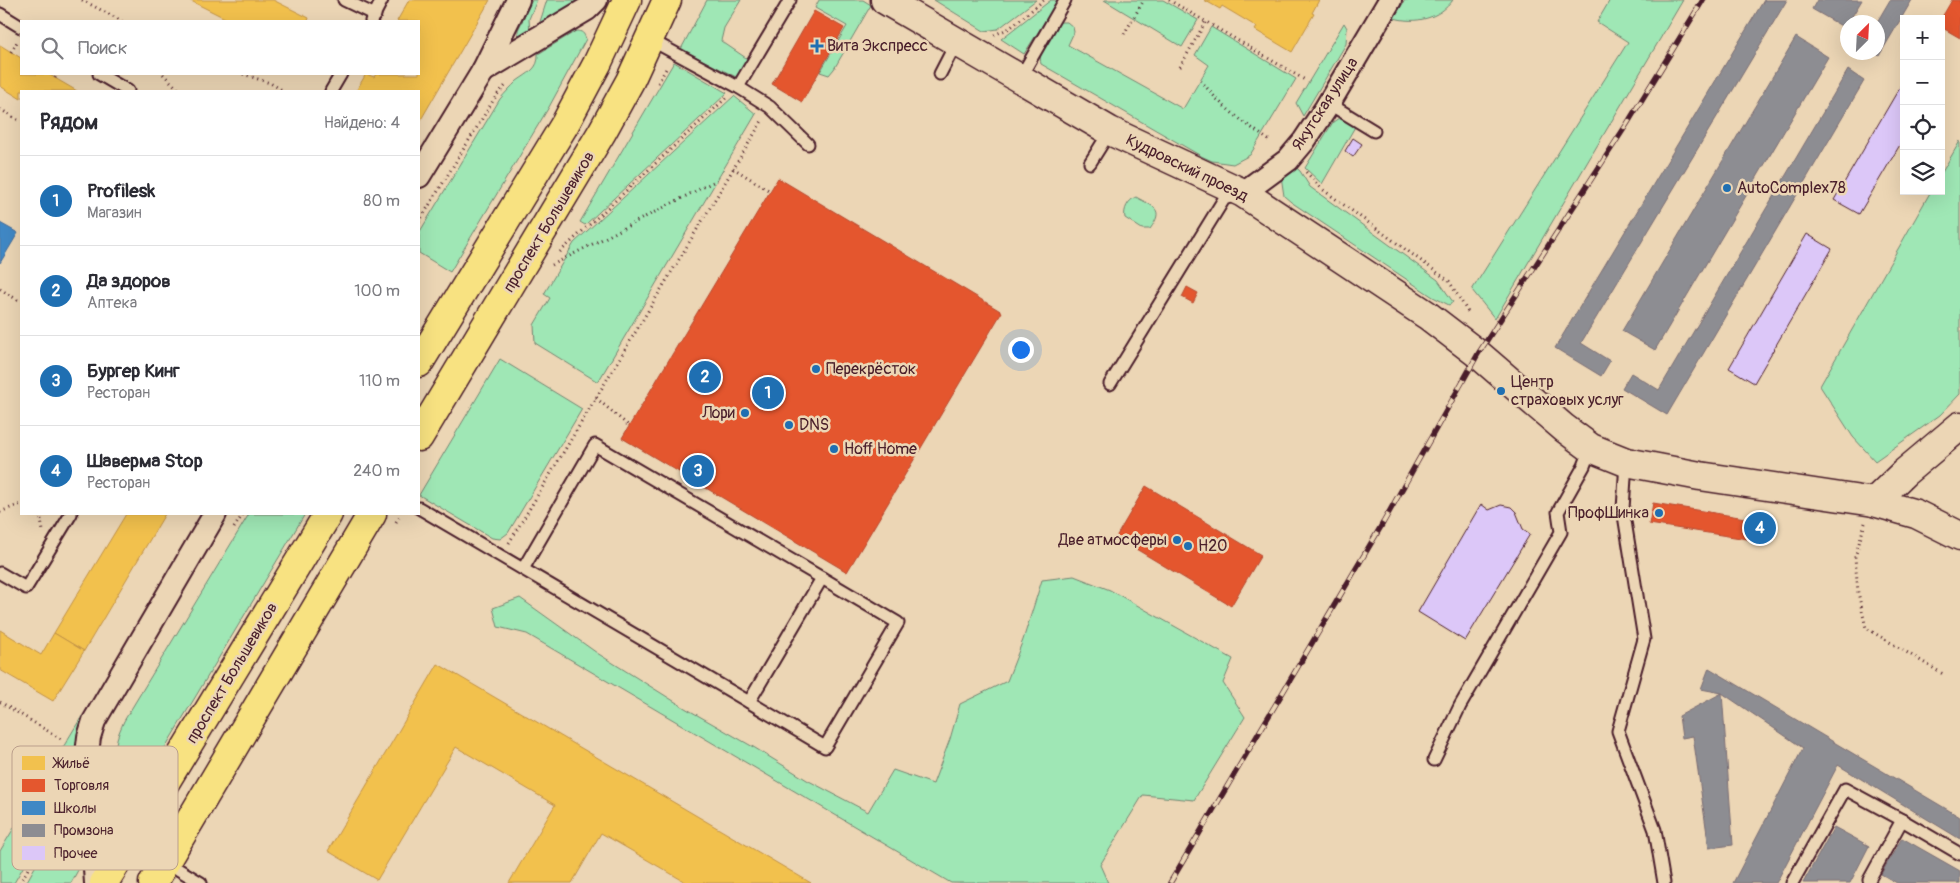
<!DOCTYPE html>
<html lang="ru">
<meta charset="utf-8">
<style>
body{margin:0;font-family:Pangolin,sans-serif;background:#f7f7f7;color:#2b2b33}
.controls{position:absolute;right:15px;top:15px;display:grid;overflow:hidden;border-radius:0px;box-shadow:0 5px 20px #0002}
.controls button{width:45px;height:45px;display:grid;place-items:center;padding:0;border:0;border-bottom:1px solid #e1e1e2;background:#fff;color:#2b2b33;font:25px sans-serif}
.compass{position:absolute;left:1840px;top:15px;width:45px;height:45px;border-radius:50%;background:#fff;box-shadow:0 5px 20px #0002;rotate:24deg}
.you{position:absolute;left:1020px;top:349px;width:18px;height:18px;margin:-12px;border:4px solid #fff;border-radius:50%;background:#1a73e8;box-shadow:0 0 0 8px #1a73e833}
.badge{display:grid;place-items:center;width:32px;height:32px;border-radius:50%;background:#1f6fb2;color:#fff;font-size:16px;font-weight:700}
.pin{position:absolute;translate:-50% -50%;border:2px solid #fff;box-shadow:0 1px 5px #0006}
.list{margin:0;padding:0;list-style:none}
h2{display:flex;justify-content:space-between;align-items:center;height:65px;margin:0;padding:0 20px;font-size:21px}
h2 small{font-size:16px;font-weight:400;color:#7c7c81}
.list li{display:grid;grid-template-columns:32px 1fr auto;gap:15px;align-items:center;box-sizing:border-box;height:90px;padding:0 20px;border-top:1px solid #e1e1e2}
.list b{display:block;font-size:19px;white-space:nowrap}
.list p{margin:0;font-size:16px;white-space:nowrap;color:#7c7c81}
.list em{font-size:16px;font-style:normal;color:#7c7c81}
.icon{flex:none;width:28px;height:28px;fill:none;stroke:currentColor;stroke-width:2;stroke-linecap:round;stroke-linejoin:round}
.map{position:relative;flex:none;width:1960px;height:883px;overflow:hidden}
.search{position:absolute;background:#fff;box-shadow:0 5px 20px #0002;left:20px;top:20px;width:400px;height:55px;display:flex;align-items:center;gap:12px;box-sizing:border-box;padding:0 18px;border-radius:0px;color:#7c7c81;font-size:19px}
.panel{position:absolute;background:#fff;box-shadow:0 5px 20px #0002;left:20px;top:90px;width:400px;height:425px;border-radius:0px}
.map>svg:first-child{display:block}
.green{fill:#9fe7b5;stroke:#748370}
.homes{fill:#f2c14e;stroke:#c09044}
.shops{fill:#e4572e;stroke:#b6462d}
.schools{fill:#3f88c5;stroke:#426897}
.industry{fill:#8d8d92;stroke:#796c73}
.building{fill:#dcc7f8;stroke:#4a1f2b}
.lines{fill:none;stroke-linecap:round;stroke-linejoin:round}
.service-casing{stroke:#4a1f2b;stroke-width:15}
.minor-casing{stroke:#4a1f2b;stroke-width:26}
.tertiary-casing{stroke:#4a1f2b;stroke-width:31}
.primary-casing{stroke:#4a1f2b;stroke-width:31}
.path{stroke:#4a1f2b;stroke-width:3;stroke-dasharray:1 4;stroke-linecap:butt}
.service{stroke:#ecd6b5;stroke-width:11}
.minor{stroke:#ecd6b5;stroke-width:22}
.tertiary{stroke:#ecd6b5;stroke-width:28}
.primary{stroke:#f8e281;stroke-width:28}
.rail-casing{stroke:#4a1f2b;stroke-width:5.5}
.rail{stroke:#ecd6b5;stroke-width:4;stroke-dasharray:11;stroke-linecap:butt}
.poi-dot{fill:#1f6fb2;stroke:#ecd6b5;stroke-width:2}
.labels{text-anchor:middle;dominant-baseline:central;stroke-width:5;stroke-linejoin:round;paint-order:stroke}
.poi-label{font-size:16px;fill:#4a1f2b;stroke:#ecd6b5;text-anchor:start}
.street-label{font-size:16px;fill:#4a1f2b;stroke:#ecd6b5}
.key{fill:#ecd6b5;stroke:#bb9f8c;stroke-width:1}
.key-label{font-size:14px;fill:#4a1f2b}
</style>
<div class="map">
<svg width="1960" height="883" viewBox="0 0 1960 883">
<rect width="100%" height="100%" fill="#ecd6b5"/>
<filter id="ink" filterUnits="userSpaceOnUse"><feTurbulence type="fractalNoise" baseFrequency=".02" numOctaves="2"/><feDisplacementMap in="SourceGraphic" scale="10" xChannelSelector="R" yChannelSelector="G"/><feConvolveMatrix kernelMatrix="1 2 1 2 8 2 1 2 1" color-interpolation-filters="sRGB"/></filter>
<g filter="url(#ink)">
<g class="green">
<path d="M532,0H537L529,19L530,33L521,37L518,34V30Z"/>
<path d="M547,0H581L538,28Z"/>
<path d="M707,0H741L724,28L721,41L749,60L741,77H736L681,49Z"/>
<path d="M819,0H863L871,5L834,69L829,75L820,72L847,26L815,8Z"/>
<path d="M934,0H1036L998,29L984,31Z"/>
<path d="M1051,0H1057L1056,4L1024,54L1001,39Z"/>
<path d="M1104,0H1163L1198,20L1182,47Z"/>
<path d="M1405,0H1453C1439,19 1415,24 1394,18Z"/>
<path d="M1610,0H1683L1495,319L1472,290L1628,42L1597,22Z"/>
<path d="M1060,22H1067L1073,27L1074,32L1068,45L1183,109L1209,65L1195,55L1211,27L1296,79L1250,155L1233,164L1212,161L1201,156L1041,64C1037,51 1053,33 1060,22Z"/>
<path d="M1344,23L1347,28L1346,44L1303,116L1296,103Z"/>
<path d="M576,31C582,31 584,33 586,39L549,107L450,272L419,253V233L500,99C505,93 511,87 517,81C528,73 539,69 538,54Z"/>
<path d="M674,62L727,93L585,225L580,222Z"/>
<path d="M734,96L756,114L598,382L535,343L534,325L550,298L544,294L574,243Z"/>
<path d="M1339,118L1356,125L1322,184L1305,168L1333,122Z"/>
<path d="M1960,141V394L1940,415L1875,461L1853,437L1820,386L1931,191H1941V174Z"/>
<path d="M1293,165L1300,171L1310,187L1438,280L1453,302L1449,305L1433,297L1291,202L1284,196L1281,176Z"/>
<path d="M1136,197C1154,207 1165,209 1150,229H1142L1125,218C1123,210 1128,200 1136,197Z"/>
<path d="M500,359L582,409L508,533L500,539L492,538L419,495Z"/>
<path d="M249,514H305L118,826L115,828H110L106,819L103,792C120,781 112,761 116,744C117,736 121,728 124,721Z"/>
<path d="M1074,576L1110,590L1233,659L1223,683L1245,717L1194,800L1143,795L1100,865L1108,883H951L527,634L498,627L493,608L520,598L597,653L685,708L755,748L807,780L868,812L893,770L933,784L950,739L960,704L1007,681L1023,640L1042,580Z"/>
<path d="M82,716L76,750L78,790L65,796L60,803L14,883H0V851Z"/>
<path d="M79,800L83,861L71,883H26L68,808L74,802Z"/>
</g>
<g class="homes">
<path d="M189,0H273L309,18L308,21H231Z"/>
<path d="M409,0H490L419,123V91H356L366,74L374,77L376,74H419V21H397Z"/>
<path d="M1204,0H1319L1312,13L1314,14L1292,52L1255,30L1257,27L1222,6L1220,9Z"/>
<path d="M0,45L21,58V74H48L77,91H21V99L0,86Z"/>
<path d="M126,514H165L84,651L54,633Z"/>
<path d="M0,630L41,655L54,633L84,651L53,701L0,670Z"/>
<path d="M438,664L811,883H687L601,833L572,883H509L555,805L456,747L377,880L328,851Z"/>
</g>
<g class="shops">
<path d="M1952,0H1960V38L1941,27V19Z"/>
<path d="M814,11L844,28L802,102L772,84Z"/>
<path d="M778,178L1002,312L847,572L622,438Z"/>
<path d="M1187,287L1198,293L1193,303L1182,297Z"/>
<path d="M1146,486L1261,555L1231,606L1116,537Z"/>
<path d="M1653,503L1770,522L1767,542L1649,524Z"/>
</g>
<path class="schools" d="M0,223L18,233L0,263Z"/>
<g class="industry">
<path d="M1764,0H1787L1581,343L1610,361L1601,376L1555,348Z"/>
<path d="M1817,0H1862L1845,28L1812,9Z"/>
<path d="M1890,0H1912L1879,56L1874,52H1878L1877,22Z"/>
<path d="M1796,37L1828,57L1655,350L1622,331Z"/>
<path d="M1848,70L1864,81L1667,415L1622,388L1631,373L1659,390Z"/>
<path d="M1709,668L1960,817V839L1838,765L1776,883H1733L1803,748L1722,693L1701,689Z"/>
<path d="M1722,693L1733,845L1709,848L1693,736L1682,738L1679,716Z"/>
<path d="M1834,827L1869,846L1850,883H1803Z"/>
<path d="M1902,838L1960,871V883H1897L1881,874Z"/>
</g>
<g class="building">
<path d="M1904,80V138L1859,214L1834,200Z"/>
<path d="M1353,138L1362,144L1353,157L1345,151Z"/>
<path d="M1807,234L1832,249L1754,383L1729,368Z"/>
<path d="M1481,504L1489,510L1501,505L1511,507L1516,512L1523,529L1530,534L1465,641L1418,612Z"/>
</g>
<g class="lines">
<g class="service-casing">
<g id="service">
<path d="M344,0L375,15"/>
<path d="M0,14L21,27"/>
<path d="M371,21L382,0"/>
<path d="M649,39L738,87L770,107L808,144"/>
<path d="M99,74L128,91"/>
<path d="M940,74L957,41"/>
<path d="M1020,78L1065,0"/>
<path d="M738,87L790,0"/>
<path d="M331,91L341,74"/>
<path d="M1328,103L1374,131"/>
<path d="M1090,163L1110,131"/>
<path d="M1110,384L1224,199L1236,195"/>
<path d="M1626,462L1623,509L1644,639L1618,731L1655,830L1664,883"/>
<path d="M419,508L749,702L822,578L595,445L523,569"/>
<path d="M0,573L26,588L71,514"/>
<path d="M749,702L825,747L898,623L822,578"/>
<path d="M1434,760L1460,706L1561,532L1558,512L1584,466L1591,448"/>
<path d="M166,862L201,883"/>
<path d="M1869,880L1902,820L1960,854"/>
<path d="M1792,883L1845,789L1902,820"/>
</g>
</g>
<g class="minor-casing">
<g id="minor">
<path d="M483,71L587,9L596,0"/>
<path d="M419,176L483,71L518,0"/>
<path d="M1243,193L1288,160L1304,141L1326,108L1390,0"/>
<path d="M96,883L87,754L89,737L94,721L215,514"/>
</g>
</g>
<g class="tertiary-casing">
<g id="tertiary">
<path d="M885,0L1110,131L1243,193L1427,315L1478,354L1564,428L1591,448L1626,462L1700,476L1874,502L1916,514L1960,536"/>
<path d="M1874,502L1904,473L1960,426"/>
</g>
</g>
<g class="primary-casing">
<g id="primary">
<path d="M419,363L565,124L597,64L627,0"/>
<path d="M419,437L602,132L630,81L667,0"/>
<path d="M104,883L328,514"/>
<path d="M153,883L372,514"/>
</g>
</g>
<g class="path">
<path d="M82,0L122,21"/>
<path d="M1169,0L1305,80"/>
<path d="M1124,34L1144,0"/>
<path d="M994,35L1010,28L1044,0"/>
<path d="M11,52L17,42"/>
<path d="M1180,67L1206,21"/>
<path d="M163,74L180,91"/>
<path d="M243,74L270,83L284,91"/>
<path d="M55,78L57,74"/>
<path d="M1201,80C1218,105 1245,123 1270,141"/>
<path d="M658,83L667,67"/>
<path d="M0,109L21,122"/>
<path d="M733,168L770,191"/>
<path d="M1306,172L1322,189L1449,281L1469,314"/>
<path d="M419,222L496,96L507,84"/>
<path d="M560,252L726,98"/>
<path d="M552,265L717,180"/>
<path d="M0,289L21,302"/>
<path d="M596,398L629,426"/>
<path d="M0,512L21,504"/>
<path d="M40,514L43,531"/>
<path d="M396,522L401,514"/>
<path d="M1865,523L1855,557L1858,592L1866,628L1943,674"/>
<path d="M234,528L243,514"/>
<path d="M509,543L762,121"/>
<path d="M0,702L61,739"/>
<path d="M20,883L64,805L69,800"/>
</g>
<use href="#service" class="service"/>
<use href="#minor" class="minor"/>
<use href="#tertiary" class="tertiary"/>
<use href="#primary" class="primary"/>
<g class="rail-casing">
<path id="rail" d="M1170,883L1383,523L1478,354L1627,124L1703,0"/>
</g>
<use href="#rail" class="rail"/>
</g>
</g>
<g class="poi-dot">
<path d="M814.5 38.5h5v5h5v5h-5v5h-5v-5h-5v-5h5z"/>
<circle cx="1727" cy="188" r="5"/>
<circle cx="816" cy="369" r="5"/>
<circle cx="1501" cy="391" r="5"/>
<circle cx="745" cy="413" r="5"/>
<circle cx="789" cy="425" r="5"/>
<circle cx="834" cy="449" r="5"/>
<circle cx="1659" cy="513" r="5"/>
<circle cx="1177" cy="540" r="5"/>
<circle cx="1188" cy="546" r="5"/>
</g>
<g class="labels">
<g class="poi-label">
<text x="827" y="46">Вита Экспресс</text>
<text x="1737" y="188">AutoComplex78</text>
<text x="826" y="369">Перекрёсток</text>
<text x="1511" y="382">Центр<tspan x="1511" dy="18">страховых услуг</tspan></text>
<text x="735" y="413" text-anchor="end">Лори</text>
<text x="799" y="425">DNS</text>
<text x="844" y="449">Hoff Home</text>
<text x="1649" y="513" text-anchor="end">ПрофШинка</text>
<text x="1167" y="540" text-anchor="end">Две атмосферы</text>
<text x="1198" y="546">H2O</text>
</g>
<g class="street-label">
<text transform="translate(1325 104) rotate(-57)">Якутская улица</text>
<text transform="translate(1187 168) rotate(26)">Кудровский проезд</text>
<text transform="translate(549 222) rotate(-59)">проспект Большевиков</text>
<text transform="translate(232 673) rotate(-59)">проспект Большевиков</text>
</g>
</g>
<rect x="12" y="746" width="166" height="124" rx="8" class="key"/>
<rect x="22" y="756" width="23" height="14" fill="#f2c14e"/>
<rect x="22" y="779" width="23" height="13" fill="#e4572e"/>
<rect x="22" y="801" width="23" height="14" fill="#3f88c5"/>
<rect x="22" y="824" width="23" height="13" fill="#8d8d92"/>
<rect x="22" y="846" width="23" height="14" fill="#dcc7f8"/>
<g class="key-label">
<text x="54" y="768">Жильё</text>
<text x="54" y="790">Торговля</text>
<text x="54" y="813">Школы</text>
<text x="54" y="835">Промзона</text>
<text x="54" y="858">Прочее</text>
</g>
</svg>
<div class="controls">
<button>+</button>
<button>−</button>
<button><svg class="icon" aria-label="locate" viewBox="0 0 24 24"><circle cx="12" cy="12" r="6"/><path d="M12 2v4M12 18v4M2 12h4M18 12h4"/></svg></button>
<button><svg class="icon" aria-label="layers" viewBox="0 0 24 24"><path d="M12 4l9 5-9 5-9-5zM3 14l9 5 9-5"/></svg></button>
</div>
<svg class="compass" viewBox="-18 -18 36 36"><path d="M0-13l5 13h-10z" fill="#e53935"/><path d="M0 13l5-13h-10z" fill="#7c7c81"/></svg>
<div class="you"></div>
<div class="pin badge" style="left:768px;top:393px">1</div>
<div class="pin badge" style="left:705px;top:377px">2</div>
<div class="pin badge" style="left:698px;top:471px">3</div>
<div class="pin badge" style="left:1760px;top:528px">4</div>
<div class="search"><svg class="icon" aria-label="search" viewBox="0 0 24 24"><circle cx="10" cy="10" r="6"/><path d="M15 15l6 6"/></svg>Поиск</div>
<section class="panel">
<h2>Рядом<small>Найдено: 4</small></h2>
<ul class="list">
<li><span class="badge">1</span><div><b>Profilesk</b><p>Магазин</p></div><em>80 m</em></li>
<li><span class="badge">2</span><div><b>Да здоров</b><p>Аптека</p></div><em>100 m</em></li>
<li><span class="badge">3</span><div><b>Бургер Кинг</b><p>Ресторан</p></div><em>110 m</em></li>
<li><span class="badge">4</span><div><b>Шаверма Stop</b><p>Ресторан</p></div><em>240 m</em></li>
</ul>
</section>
</div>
